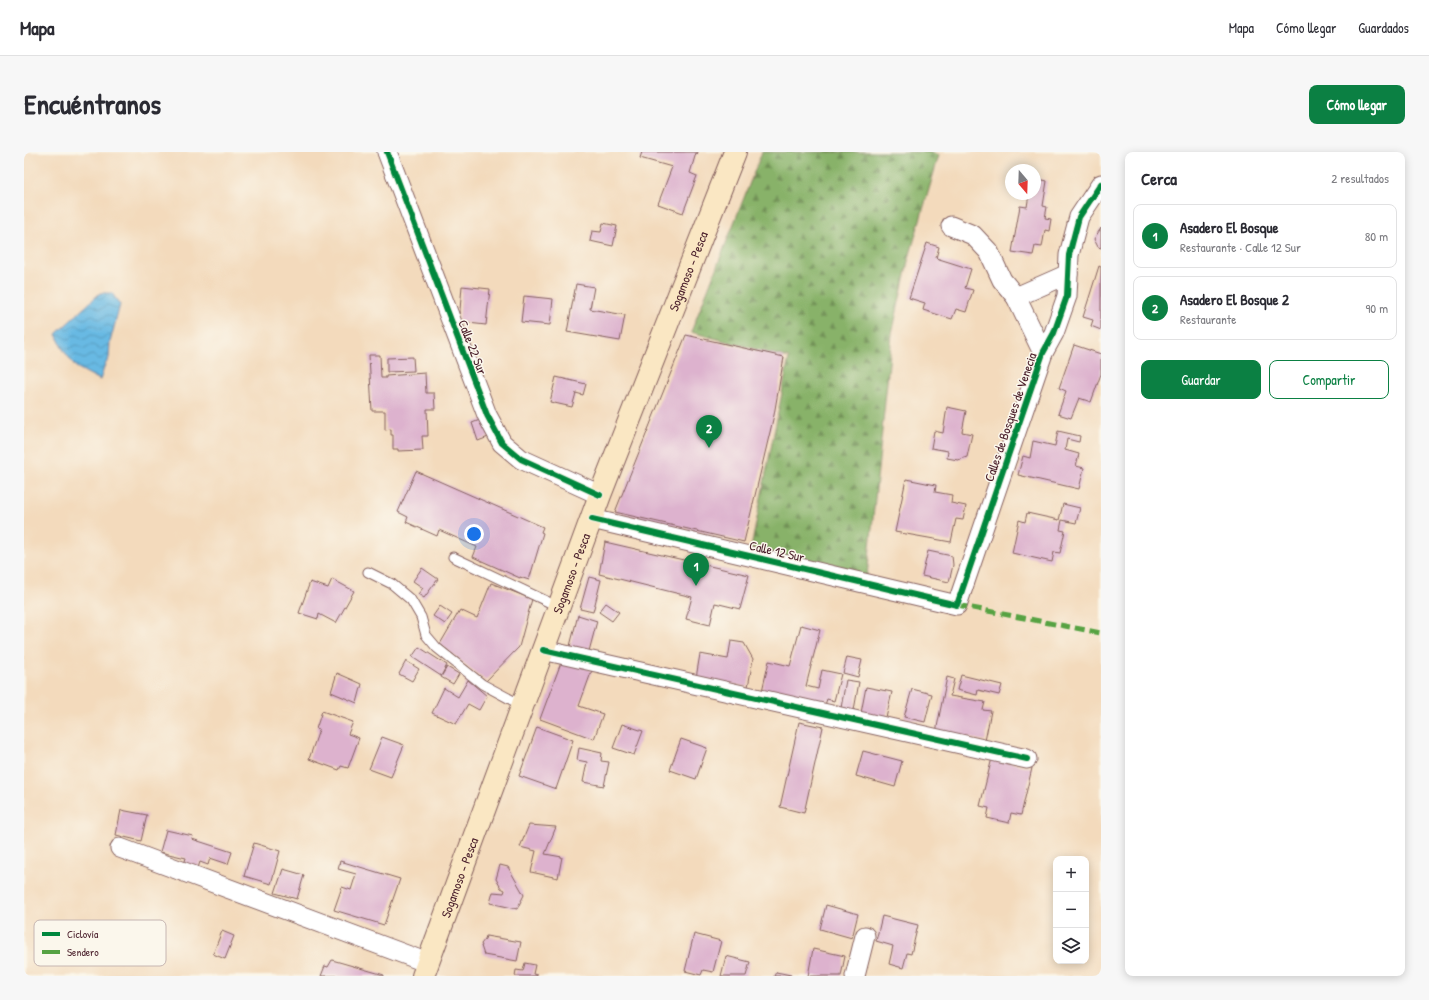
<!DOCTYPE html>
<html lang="es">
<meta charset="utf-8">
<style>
body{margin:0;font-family:"Patrick Hand",sans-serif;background:#f7f7f7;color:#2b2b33}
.controls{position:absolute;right:12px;bottom:12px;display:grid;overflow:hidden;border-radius:8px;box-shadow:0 2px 10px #0003}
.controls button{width:36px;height:36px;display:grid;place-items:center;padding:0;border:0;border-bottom:1px solid #e1e1e2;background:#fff;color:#2b2b33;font:20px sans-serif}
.compass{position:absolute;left:981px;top:12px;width:36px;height:36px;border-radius:50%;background:#fff;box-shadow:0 2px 10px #0003;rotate:161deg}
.you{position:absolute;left:450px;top:382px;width:14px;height:14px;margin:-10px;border:3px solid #fff;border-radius:50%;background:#1a73e8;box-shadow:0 0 0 6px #1a73e833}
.badge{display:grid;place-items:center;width:26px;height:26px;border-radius:50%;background:#0b8043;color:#fff;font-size:13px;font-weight:700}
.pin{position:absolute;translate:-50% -33px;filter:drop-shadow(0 1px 2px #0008)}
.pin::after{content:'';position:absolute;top:21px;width:14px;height:12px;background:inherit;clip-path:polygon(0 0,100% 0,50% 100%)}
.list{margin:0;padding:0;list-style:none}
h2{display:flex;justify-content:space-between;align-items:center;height:52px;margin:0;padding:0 16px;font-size:17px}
h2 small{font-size:13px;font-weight:400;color:#7c7c81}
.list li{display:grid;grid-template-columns:26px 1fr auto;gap:12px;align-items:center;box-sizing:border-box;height:64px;margin:0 8px 8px;padding:0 8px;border:1px solid #e1e1e2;border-radius:8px}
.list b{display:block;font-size:15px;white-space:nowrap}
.list p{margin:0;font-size:13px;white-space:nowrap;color:#7c7c81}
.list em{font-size:13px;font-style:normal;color:#7c7c81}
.actions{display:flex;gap:8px;padding:12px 16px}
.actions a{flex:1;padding:9px 0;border:1px solid #0b8043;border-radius:8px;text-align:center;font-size:14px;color:#0b8043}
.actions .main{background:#0b8043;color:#fff}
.icon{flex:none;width:22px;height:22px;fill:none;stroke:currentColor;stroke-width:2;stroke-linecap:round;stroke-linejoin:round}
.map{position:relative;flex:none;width:1077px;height:824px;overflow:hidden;border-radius:8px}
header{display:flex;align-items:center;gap:24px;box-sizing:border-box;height:56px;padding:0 20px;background:#fff;border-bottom:1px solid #e1e1e2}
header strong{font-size:19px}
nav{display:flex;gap:22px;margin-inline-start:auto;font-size:14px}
.intro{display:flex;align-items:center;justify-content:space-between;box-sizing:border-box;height:96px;padding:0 24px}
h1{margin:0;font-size:28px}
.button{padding:10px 18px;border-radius:8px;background:#0b8043;color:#fff;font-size:14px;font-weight:700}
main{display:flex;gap:24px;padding:0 24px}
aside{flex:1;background:#fff;border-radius:8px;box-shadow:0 2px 10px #0003}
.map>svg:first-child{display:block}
.forest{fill:url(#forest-firs);stroke:#69684a}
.water{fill:url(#water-waves);stroke:#586c87}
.building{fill:#ddb2ce}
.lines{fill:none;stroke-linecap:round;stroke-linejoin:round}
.service-casing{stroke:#85605e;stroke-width:11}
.minor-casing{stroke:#85605e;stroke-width:21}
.secondary-casing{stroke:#85605e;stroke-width:24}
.service{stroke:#fff;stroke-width:9}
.minor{stroke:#fff;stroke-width:19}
.secondary{stroke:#fae7c3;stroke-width:22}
.quiet{stroke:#56a243;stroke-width:5;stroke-dasharray:10 5;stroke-linecap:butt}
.cycleway-casing{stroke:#fbf7ec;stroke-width:8}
.cycleway{stroke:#00873e;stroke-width:6}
.labels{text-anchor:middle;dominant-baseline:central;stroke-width:3;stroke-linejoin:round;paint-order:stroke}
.street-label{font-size:13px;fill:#4a1f2b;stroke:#fbf7ec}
.key{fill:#fbf7ec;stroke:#c6b6b2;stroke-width:1}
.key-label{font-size:11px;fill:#4a1f2b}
</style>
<header>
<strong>Mapa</strong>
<nav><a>Mapa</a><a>Cómo llegar</a><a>Guardados</a></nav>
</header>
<div class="intro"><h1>Encuéntranos</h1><a class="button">Cómo llegar</a></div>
<main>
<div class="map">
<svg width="1077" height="824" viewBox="0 0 1077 824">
<defs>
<pattern id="forest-firs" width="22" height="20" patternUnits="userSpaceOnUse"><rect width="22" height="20" fill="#88b269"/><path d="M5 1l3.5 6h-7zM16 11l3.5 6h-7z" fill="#719057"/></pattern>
<pattern id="water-waves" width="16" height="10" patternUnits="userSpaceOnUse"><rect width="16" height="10" fill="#67b9e3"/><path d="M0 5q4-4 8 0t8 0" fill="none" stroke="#5796b8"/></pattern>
</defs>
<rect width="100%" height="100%" fill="#fbf7ec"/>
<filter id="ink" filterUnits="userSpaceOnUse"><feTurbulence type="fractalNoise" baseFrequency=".025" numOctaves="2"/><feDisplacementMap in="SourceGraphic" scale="8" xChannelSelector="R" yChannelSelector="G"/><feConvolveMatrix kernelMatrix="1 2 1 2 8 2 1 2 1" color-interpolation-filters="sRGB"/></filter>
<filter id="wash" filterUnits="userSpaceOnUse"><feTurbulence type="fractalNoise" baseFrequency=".012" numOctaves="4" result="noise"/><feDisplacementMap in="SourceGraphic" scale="16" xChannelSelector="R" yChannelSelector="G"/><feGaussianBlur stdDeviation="0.9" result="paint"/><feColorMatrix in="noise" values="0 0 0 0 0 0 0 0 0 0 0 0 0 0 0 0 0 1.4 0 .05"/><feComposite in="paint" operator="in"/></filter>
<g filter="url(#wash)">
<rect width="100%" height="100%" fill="#f3dabc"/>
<path class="forest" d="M738,0H904L915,3L884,109L868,182L843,424L727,396L765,206L667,180Z"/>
<path class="water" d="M76,141H88L96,153L86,190L85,206L81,213L76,228L52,215L40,199L32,182Z"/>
<g id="blocks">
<g class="building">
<path d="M618,0H674L673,3L672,1L666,21L673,24L659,61L634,52L648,15L616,6Z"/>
<path d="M1011,26L1023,29L1019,54L1023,55L1021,66L1027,67L1025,79L1021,78L1018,95L1011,94L1009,103L988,100L996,54L1003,55L1005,42H1011Z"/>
<path d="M579,71L593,74L589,94L566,89L568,79L577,80Z"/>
<path d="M1077,76V96L1074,95L1070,87Z"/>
<path d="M903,91L915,95L912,106L947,117L941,136L949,138L942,160L932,157L928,167L899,158L901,151L885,146Z"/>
<path d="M1075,114L1077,115V178L1067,174L1069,168L1059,165Z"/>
<path d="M552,132L570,135L566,157L601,163L596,189L543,180Z"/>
<path d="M438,134L466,137L462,173L435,170Z"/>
<path d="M500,144L529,147L526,173L497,170Z"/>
<path d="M662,183L760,205L750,263L720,390L591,360Z"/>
<path d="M1050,193L1077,202V222L1067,250L1055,246L1047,266L1034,262L1042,239L1035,236Z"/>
<path d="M345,203H356L357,226H362V224L401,221L402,241H410L411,257H403L404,284H398L399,298L374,299V297H369V283H367V277L361,278V259H348Z"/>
<path d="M389,205L390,219L363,220V206Z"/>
<path d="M532,225L562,232L559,243L552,241L548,255L526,250Z"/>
<path d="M923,255L942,259L938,280L948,282L943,305L934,308L923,306L924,299L907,296L910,279L919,281Z"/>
<path d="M461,266L467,284L454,289L448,271Z"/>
<path d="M1034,279L1056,284L1055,290L1043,287L1041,298L1055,302L1052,314L1060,316L1055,337L994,323L999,304L1006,306L1009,289L1031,294Z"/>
<path d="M392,319L519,375L517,380L519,381L505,428L496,425V426L449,405L453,395L415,378L413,384L382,370L384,365L374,360Z"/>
<path d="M882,327L912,333L911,340L928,343L927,351L942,354L939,368L932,367L927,390L871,380Z"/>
<path d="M1039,352L1056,356L1052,371L1038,368L1036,378L1041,379L1036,401L1030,400L1028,410L988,401L995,368L1001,370L1003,361L1035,368Z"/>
<path d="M581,390L725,423L716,457L691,451L686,473L662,467L668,445L575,422Z"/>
<path d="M904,399L928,404L929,413L925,430L898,424Z"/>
<path d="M398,416L414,427L400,446L394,442L399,436L389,429Z"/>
<path d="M565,425L577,428L569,460L556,457Z"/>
<path d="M308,427L330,439L312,471L295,462L294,467L275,461L286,430L304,436Z"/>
<path d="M467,431L508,447L495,495L462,529L416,492L436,458L453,466Z"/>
<path d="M582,451L595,460L588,469L575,460Z"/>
<path d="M416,454L428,462L421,472L409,464Z"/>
<path d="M554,463L573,469L564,503L545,498Z"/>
<path d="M777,473L796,478L782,534L794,537L798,518L817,522L810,549L803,547L801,553L738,539L745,509L766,514Z"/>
<path d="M707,489L720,491L729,507L724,535L672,526L676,502L704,507Z"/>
<path d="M395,495L423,513L417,524L388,505Z"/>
<path d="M823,505L838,508L834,525L819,521Z"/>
<path d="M538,508L568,518L555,554L579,562L570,587L516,567Z"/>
<path d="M382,509L395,517L388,529L375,522Z"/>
<path d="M423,515L435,522L429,532L417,525Z"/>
<path d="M313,521L338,532L333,551L307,540Z"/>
<path d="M937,523L978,533L975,543L954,538L953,543L933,538Z"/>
<path d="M923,525L930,527L926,544L961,550L959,558L967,559L961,589L912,580Z"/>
<path d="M444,528L463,544L455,558L444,552L432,572L408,561L420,536L434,545Z"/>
<path d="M822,528L835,530L830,558L817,556Z"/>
<path d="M842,535L868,540L862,566L837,561Z"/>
<path d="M888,537L908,542L901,570L880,565Z"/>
<path d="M298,559L329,570L324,582L335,586L324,616L317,614L315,618L285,607L295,578L292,577Z"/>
<path d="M775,570L799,575L780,661L756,655Z"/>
<path d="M598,572L619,579L610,603L589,596Z"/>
<path d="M513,575L549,588L532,637L495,624Z"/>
<path d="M358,585L380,593L367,625L345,617Z"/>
<path d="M657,587L683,596L672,627L646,618Z"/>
<path d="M555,596L578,601L577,609L585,610L580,634L559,630L563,610L553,608Z"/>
<path d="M839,599L878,609L871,635L832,624Z"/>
<path d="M968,606L1008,616L997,663L987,661L985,671L963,666L965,656L956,654Z"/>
<path d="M97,658L123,663L117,689L92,683Z"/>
<path d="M505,673L532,675L521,702L538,705L534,726L507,720L512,699L496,695Z"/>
<path d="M142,678L169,684L168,687L208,700L204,712L186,706L184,713L176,710L173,719L159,715L162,706L136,700Z"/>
<path d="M230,691L256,699L247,732L220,724Z"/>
<path d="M316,709L376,727L360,773L310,758L318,735L327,738L332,722L314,717Z"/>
<path d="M476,713L484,715L500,743L493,757L466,751L469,740L480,741L481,738L477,736L472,727Z"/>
<path d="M259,717L280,723L273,747L251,741Z"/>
<path d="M802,753L834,762L828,786L796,777Z"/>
<path d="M858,764L894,773L887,802L883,801L879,816L865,812L869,794L852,789Z"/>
<path d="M198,779L210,784L201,807L189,802Z"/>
<path d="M670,782L697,789L689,820L679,818L677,823L661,819Z"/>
<path d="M462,784L497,790L493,809L460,803L457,794H458L457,792L461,787Z"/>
<path d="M789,797L821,804L817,824H784Z"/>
<path d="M702,804L726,810L722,824H697Z"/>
<path d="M308,808L322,812L360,823V824H297L301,814L304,815Z"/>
<path d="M501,811L511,813L509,822L513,823V824H491L492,818L499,819Z"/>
<path d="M752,820L767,823V824H750Z"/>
</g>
</g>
</g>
<g filter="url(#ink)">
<use href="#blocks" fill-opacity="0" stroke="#85605e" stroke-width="1"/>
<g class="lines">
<g class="service-casing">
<g id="service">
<path d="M429,405L535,455"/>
<path d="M344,420L368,432L387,448L397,465L402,483L413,496L458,532L499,554"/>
</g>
</g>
<g class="minor-casing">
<g id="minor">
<path d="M363,0L463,263L478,291L497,307L576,343"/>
<path d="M927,74L949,83L965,100L978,128L992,145"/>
<path d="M1019,201L992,145L1044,122"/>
<path d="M568,367L933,453L1019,201L1030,181L1043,144L1045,103L1055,65L1077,32"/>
<path d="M519,498L1003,607"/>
<path d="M96,696L404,811"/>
<path d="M831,824L841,784"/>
</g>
</g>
<g class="secondary-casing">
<g id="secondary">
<path id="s1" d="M399,824L576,343L711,0"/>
</g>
</g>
<use href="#service" class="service"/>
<use href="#minor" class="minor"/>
<use href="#secondary" class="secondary"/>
<path class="quiet" d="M933,453L1077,481"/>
<g class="cycleway-casing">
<g id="cycleway">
<path d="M363,0L463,263L478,291L497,307L576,343"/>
<path d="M568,367L933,453L1019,201L1030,181L1043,144L1045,103L1055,65L1077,32"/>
<path d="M519,498L1003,607"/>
</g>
</g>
<use href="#cycleway" class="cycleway"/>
</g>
</g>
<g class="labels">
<g class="street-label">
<text stroke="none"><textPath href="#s1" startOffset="753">Sogamoso - Pesca</textPath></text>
<text transform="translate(449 195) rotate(69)">Calle 22 Sur</text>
<text transform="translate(986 265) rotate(-71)">Calles de Bosques de Venecia</text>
<text transform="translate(753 399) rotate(13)">Calle 12 Sur</text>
<text stroke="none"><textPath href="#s1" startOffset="429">Sogamoso - Pesca</textPath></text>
<text stroke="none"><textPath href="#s1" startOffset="105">Sogamoso - Pesca</textPath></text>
</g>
</g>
<rect x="10" y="768" width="132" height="46" rx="6" class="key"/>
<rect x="18" y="780" width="18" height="4" fill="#00873e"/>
<rect x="18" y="798" width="18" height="4" fill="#56a243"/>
<g class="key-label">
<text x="43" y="786">Ciclovía</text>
<text x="43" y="804">Sendero</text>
</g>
</svg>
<div class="controls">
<button>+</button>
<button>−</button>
<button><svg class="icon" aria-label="layers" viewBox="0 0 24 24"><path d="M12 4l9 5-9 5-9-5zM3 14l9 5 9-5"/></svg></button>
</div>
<svg class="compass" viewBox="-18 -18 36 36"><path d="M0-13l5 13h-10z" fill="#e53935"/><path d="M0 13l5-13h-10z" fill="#7c7c81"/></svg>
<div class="you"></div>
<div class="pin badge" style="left:672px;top:434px">1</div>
<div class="pin badge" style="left:685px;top:296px">2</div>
</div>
<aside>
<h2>Cerca<small>2 resultados</small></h2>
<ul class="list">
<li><span class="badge">1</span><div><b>Asadero El Bosque</b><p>Restaurante · Calle 12 Sur</p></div><em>80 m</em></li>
<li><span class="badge">2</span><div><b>Asadero El Bosque 2</b><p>Restaurante</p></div><em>90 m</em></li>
</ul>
<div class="actions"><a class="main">Guardar</a><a>Compartir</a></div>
</aside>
</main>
